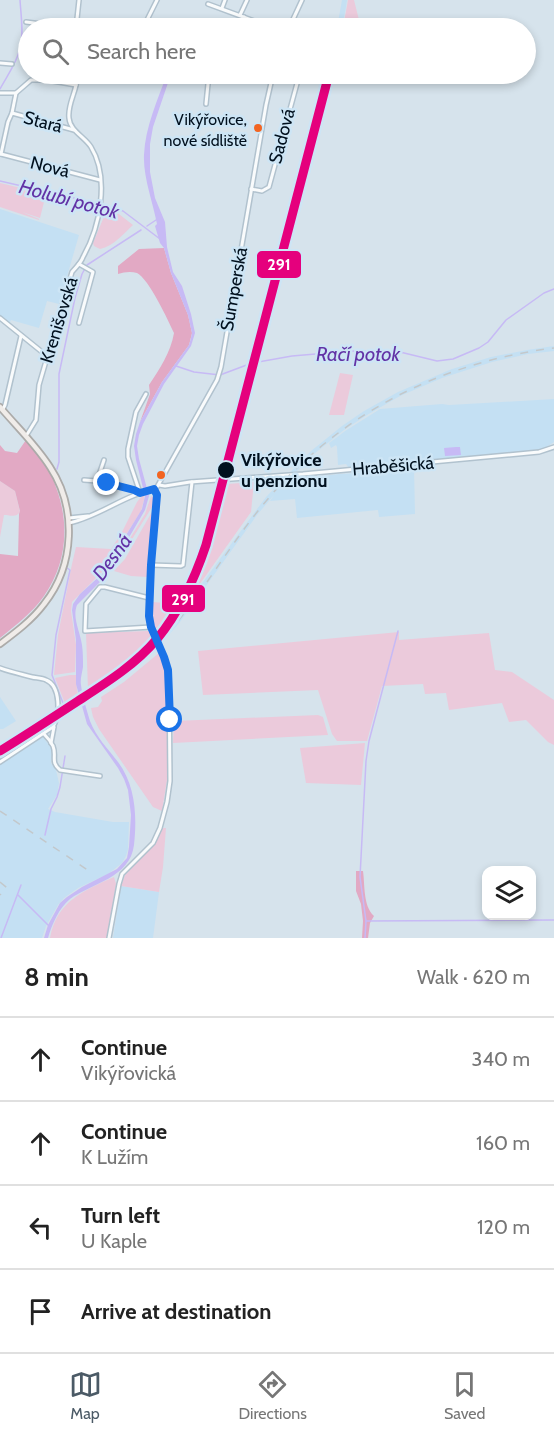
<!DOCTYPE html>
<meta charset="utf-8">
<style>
body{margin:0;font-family:Cabin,sans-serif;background:#f6f6f6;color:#222}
.controls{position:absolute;right:18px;bottom:18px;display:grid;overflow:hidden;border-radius:12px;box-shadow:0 3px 9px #0003}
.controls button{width:54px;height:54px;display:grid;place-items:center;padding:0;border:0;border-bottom:2px solid #e0e0e0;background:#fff;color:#222;font:30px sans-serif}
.stop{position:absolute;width:18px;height:18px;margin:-14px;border:4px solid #1a73e8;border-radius:50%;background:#fff}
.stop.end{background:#1a73e8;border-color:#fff;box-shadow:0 2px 6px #0008}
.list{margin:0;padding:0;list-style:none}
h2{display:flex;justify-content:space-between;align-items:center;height:78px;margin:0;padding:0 24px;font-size:26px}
h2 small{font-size:20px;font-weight:400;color:#767676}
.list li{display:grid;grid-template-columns:39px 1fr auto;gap:18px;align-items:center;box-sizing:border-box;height:84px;padding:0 24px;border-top:2px solid #e0e0e0}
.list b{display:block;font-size:22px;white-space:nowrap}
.list p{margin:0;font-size:20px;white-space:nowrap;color:#767676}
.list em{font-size:20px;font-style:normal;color:#767676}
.icon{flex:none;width:33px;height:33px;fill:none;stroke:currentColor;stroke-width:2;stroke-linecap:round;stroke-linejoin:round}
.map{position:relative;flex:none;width:554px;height:938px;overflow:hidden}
.search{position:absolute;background:#fff;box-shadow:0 3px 9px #0003;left:18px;right:18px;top:18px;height:66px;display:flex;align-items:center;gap:15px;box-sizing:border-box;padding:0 21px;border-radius:33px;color:#767676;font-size:22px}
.sheet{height:414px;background:#fff}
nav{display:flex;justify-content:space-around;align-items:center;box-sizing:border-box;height:84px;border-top:2px solid #e0e0e0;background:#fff;font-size:16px;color:#767676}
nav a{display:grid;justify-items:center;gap:3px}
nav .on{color:#4b5a66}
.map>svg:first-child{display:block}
.built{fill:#c4e0f3}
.green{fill:#ebcadb}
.forest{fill:#e2a9c4}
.water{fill:#c7baf5}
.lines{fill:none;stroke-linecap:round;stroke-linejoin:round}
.stream{stroke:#c7baf5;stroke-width:1.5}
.minor-casing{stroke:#b1c2ce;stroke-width:6}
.major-casing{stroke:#acaba9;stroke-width:8}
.minor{stroke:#f9fbfc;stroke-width:3}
.major{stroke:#f0ece9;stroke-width:4.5}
.rail{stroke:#c3c8cb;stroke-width:1.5;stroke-dasharray:8 8;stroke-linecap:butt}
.rail-1-casing{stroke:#cde5f5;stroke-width:14}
.rail-1{stroke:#e5007d;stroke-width:9}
.route{stroke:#1a73e8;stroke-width:8}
.bus-dot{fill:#f26522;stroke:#cde5f5;stroke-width:2}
.stop-dot{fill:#00101e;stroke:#cde5f5;stroke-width:2}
.labels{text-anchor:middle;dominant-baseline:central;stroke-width:5;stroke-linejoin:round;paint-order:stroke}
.bus-label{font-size:16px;fill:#00101e;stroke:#cde5f5;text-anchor:end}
.street-label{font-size:18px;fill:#00101e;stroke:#cde5f5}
.stop-label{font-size:18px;font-weight:bold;fill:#00101e;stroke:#cde5f5;text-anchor:start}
.water-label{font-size:20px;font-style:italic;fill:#6233a6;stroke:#cde5f5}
.line-badge{stroke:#cde5f5;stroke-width:2}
.badge-label{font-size:16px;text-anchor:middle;font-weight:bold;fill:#fff}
</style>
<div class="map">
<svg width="554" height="938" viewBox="0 0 554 938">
<rect width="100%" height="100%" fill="#d6e3ec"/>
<g class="built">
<path d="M342,0H347L346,7L342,28H337Z"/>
<path d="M326,74H331L211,538L195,584L174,621L266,497L311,451L342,426L364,411L398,392L452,369L491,357L527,350L554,346V351L528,354L492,362L442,378L400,396L367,415L344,430L314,454L288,480L339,474L375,472L412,466L414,467L415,514L379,517L378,510L297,518L295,499L270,501L274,495L257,515L180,622L154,652L122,679L0,756V748L106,680L139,654L167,621L190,582L206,537Z"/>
<path d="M0,209L79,235L59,304L47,301L39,328L11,320L9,324L0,317Z"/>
<path d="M554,399V442L545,448L538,450L349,468L346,464L338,465L337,447L336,445L331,448L329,443L345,431L380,409L442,404L449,405Z"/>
<path d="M0,697L16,721L3,729H0Z"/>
<path d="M43,737L52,749L51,763L56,770L59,783L57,795L48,809L55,812L113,822H129L128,849L126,856L122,863L108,874L78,888L64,898L58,905L46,926L42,938H0V765Z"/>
<path d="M121,886L159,892L153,938H113Z"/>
</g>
<g class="green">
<path d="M348,0H354L361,28H343Z"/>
<path d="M0,183L46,194L40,218L22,212L39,219V220L0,207Z"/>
<path d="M109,209L115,211L133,225C123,234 114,246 100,249L94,246L93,243L103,219L104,211Z"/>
<path d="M340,373L353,375L344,415H329Z"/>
<path d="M0,481L15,491L20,512C16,518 11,515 4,515L0,537Z"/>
<path d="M254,482L251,512L182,609C207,572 216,526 227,484Z"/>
<path d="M142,496H144V500L141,511L103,571L72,602L71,611L76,645L75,672L54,675L58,635L72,564L76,547L111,549L121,534L137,502Z"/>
<path d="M151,496L154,498L152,507L121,557L119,556L145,514Z"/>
<path d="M153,510H154L147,577L131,576L114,571L125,559Z"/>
<path d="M152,602L179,604L158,633L151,620Z"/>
<path d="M149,631L152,641L127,665L88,690L86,633Z"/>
<path d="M399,632V640L489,633L495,670L512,672L554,700V745L548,742L526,720L509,722L502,703L449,710L446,693L425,694L423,684L382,686L367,741H337L332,734L318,690L203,695L198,651Z"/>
<path d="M159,653L165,668L167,683V780L162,811L153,807L99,729L93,717L91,708L98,707L102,701L101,697L124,682Z"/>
<path d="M70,675H76L77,690L79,698L66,706L55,678Z"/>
<path d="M318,715L323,717L328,735L173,743L174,722L175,721Z"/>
<path d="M365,743L361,785L306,783L300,748Z"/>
<path d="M163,828H166L163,867L159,892L121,886L125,875L155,844Z"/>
<path d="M114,877L116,884L107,938H50C57,901 83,891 114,877Z"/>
</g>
<g class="forest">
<path d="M164,248L171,273L188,315L192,333L189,345L162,382L140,422L150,394L149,385C159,370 171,352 174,333C168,320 149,279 137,273C131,271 124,272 118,274V266L139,249Z"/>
<path d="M26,440C33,448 41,456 47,465C52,472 54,482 57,490C70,527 66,564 44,596C32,613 16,625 0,638V554L18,556L19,514L20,511L15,491L0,481V445L5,451L17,453Z"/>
<path d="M356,871H363C365,885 363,906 374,916L370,923L368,938H362L363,921L361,904L356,891Z"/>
</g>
<g class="water">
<path d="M167,74H171L153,127L150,144V172L155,198L165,222L167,247L173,272L182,286L191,314L195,333L191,346L164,384L143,424L139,435L137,446L139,459L149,496L145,510L107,575L77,605C72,618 80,631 82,645C83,652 83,660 83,667C82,673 80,680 81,685C82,695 87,711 90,721C96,737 108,749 118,762C136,786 137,817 134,845C130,878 92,883 70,899C59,908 52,924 48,938H44L48,925L60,903L67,897L82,887L117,869L127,858L129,847L131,815L128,790L124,779L118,768L87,724L79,695L76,684V640L72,610L73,604L80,594L103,573L142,509L145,496L136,460L134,446L136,434L140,422L162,382L189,345L191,338L192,333L188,315L171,273L164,248L160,243L155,226L157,224C153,202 143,177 144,155C145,127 158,99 167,74Z"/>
<path d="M456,447H460L461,455L445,456L444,448Z"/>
</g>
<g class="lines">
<g class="stream">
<path d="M0,89C7,76 16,64 20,49C24,34 21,16 20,0"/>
<path d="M0,181L100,204L123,211L160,239"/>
<path d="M147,226L156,220"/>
<path d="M176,366L194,372L220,375L252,363L292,356L351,351L400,352L437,361L453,359L479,348L488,342L506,320L544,293L554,289"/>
<path d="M57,469L59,462V374L75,298L82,274L87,265L141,230"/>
<path d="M65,708L52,675L56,635L70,570L67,568"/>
<path d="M45,835L51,809L57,797L60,787L65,756"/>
<path d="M18,895L48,925"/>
<path d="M366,921L554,920"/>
<path d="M1,938L21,885"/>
<path d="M365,938L366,921L360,877L366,761L369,741L398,631"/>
</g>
<g class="minor-casing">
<g id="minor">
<path d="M208,4L273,28"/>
<path d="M222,8L225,0"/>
<path d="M240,15L247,0"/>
<path d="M26,22L57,26L76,27"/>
<path d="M76,28L79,0"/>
<path d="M143,28L157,0"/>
<path d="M240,28L244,17"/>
<path d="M289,28L302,0"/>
<path d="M0,63L12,64"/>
<path d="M78,80L85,74"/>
<path d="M0,93H16L31,80H47L76,85"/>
<path d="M206,104L209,74"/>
<path d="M12,113L16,93"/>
<path d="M1,154L8,122L12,113L74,130"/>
<path d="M1,154L100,180"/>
<path d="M251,189L262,191L269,187L299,76L307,74"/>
<path d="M0,318L47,356"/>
<path d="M79,323L93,272L79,264"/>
<path d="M3,409L5,405L21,336"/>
<path d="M26,436L36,420L39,385L72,272C76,267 81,263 83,257C100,227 110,178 91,147C85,137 70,131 69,118C67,103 79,88 77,74"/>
<path d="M104,460L97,481L131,489L138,493"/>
<path d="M84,480L97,481"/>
<path d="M159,485L165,486L190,482L303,474L539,452L554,447"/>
<path d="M140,493L128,457V449L136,412L146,394"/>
<path d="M69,518L88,516"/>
<path d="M69,523C93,518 112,504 135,495C142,492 150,492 157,487L217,380L221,367L266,105L273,74"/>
<path d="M151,565L181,566L183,565L192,482"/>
<path d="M149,598L105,587H100L86,604L85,631L151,627"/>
<path d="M0,668C11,672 21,674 32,677C36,678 42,678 46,680C61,686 60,715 53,727L0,762"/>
<path d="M44,734C47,737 51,742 53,746C57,756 50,762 60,770L100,776"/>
<path d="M51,743L54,727"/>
<path d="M109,938L119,884L122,874L153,843L160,828L167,802L170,781L169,675L164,657L151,627L149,616L151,565L157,499L154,489"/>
</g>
</g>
<g class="major-casing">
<path id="major" d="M0,407C17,427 36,445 50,467C77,508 75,565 44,604C32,620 16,632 0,644"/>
</g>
<use href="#minor" class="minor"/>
<use href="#major" class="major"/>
<g class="rail">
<path d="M0,754C25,738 51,722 76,705C104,687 133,670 156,646C194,607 221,558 254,516C328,420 434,363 554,348"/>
<path d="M0,811L89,871"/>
<path d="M0,882L11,891"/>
<path d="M0,894L1,895"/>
</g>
<g class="rail-1-casing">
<path id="rail-1" d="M0,751C26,735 52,718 78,701C106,683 135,665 157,639C180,611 195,578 206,545L329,74"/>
</g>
<use href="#rail-1" class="rail-1"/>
</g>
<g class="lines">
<path class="route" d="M107,483L134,490L140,493L154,489L157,495L151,565L149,616L151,627L164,657L168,670L170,720"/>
</g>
<g class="bus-dot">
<circle cx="258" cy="128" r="5"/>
<circle cx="161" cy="475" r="5"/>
</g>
<circle class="stop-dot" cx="226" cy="470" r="9"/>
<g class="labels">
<g class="bus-label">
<text x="247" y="119">Vikýřovice,<tspan x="247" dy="21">nové sídliště</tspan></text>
</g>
<g class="street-label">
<text transform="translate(43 122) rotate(15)">Stará</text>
<text transform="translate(282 136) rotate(-75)">Sadová</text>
<text transform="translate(50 167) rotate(14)">Nová</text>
<text transform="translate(234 289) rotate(-80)">Šumperská</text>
<text transform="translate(59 320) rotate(-73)">Krenišovská</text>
<text transform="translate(393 466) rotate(-5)">Hraběšická</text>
</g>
<g class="stop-label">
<text x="241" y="460">Vikýřovice<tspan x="241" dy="21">u penzionu</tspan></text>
</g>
<g class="water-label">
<text transform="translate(69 199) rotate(15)">Holubí potok</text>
<text x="358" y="354">Račí potok</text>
<text transform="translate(112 557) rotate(-54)">Desná</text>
</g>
</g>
<g class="line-badge">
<rect x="256" y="250" width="46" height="29" rx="6" fill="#e5007d"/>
<rect x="161" y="584" width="45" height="29" rx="6" fill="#e5007d"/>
</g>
<g class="badge-label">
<text x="279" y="270">291</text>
<text x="183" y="605">291</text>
</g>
</svg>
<div class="controls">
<button><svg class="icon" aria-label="layers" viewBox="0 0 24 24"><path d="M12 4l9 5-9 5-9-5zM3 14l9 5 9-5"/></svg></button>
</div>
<div class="stop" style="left:170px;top:720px"></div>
<div class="stop end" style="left:107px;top:483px"></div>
<div class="search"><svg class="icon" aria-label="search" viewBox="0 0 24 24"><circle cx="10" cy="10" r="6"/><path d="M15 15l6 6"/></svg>Search here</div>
</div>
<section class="sheet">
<h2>8 min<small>Walk · 620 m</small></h2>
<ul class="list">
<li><svg class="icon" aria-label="ahead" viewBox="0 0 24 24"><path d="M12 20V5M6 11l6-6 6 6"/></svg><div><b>Continue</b><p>Vikýřovická</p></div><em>340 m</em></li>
<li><svg class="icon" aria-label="ahead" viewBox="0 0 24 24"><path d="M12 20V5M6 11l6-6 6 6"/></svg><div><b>Continue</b><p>K Lužím</p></div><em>160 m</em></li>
<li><svg class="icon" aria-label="left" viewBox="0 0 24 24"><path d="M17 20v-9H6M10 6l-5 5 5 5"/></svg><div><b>Turn left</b><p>U Kaple</p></div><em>120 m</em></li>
<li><svg class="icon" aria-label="arrive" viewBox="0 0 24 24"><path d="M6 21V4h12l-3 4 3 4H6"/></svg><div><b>Arrive at destination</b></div></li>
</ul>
</section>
<nav>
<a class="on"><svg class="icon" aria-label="map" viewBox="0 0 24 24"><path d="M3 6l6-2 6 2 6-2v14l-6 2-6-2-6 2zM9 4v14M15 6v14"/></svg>Map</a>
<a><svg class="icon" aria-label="directions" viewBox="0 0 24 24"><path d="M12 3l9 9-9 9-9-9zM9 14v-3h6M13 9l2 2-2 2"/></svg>Directions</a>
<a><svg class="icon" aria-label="saved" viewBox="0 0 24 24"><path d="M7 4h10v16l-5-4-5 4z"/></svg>Saved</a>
</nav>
